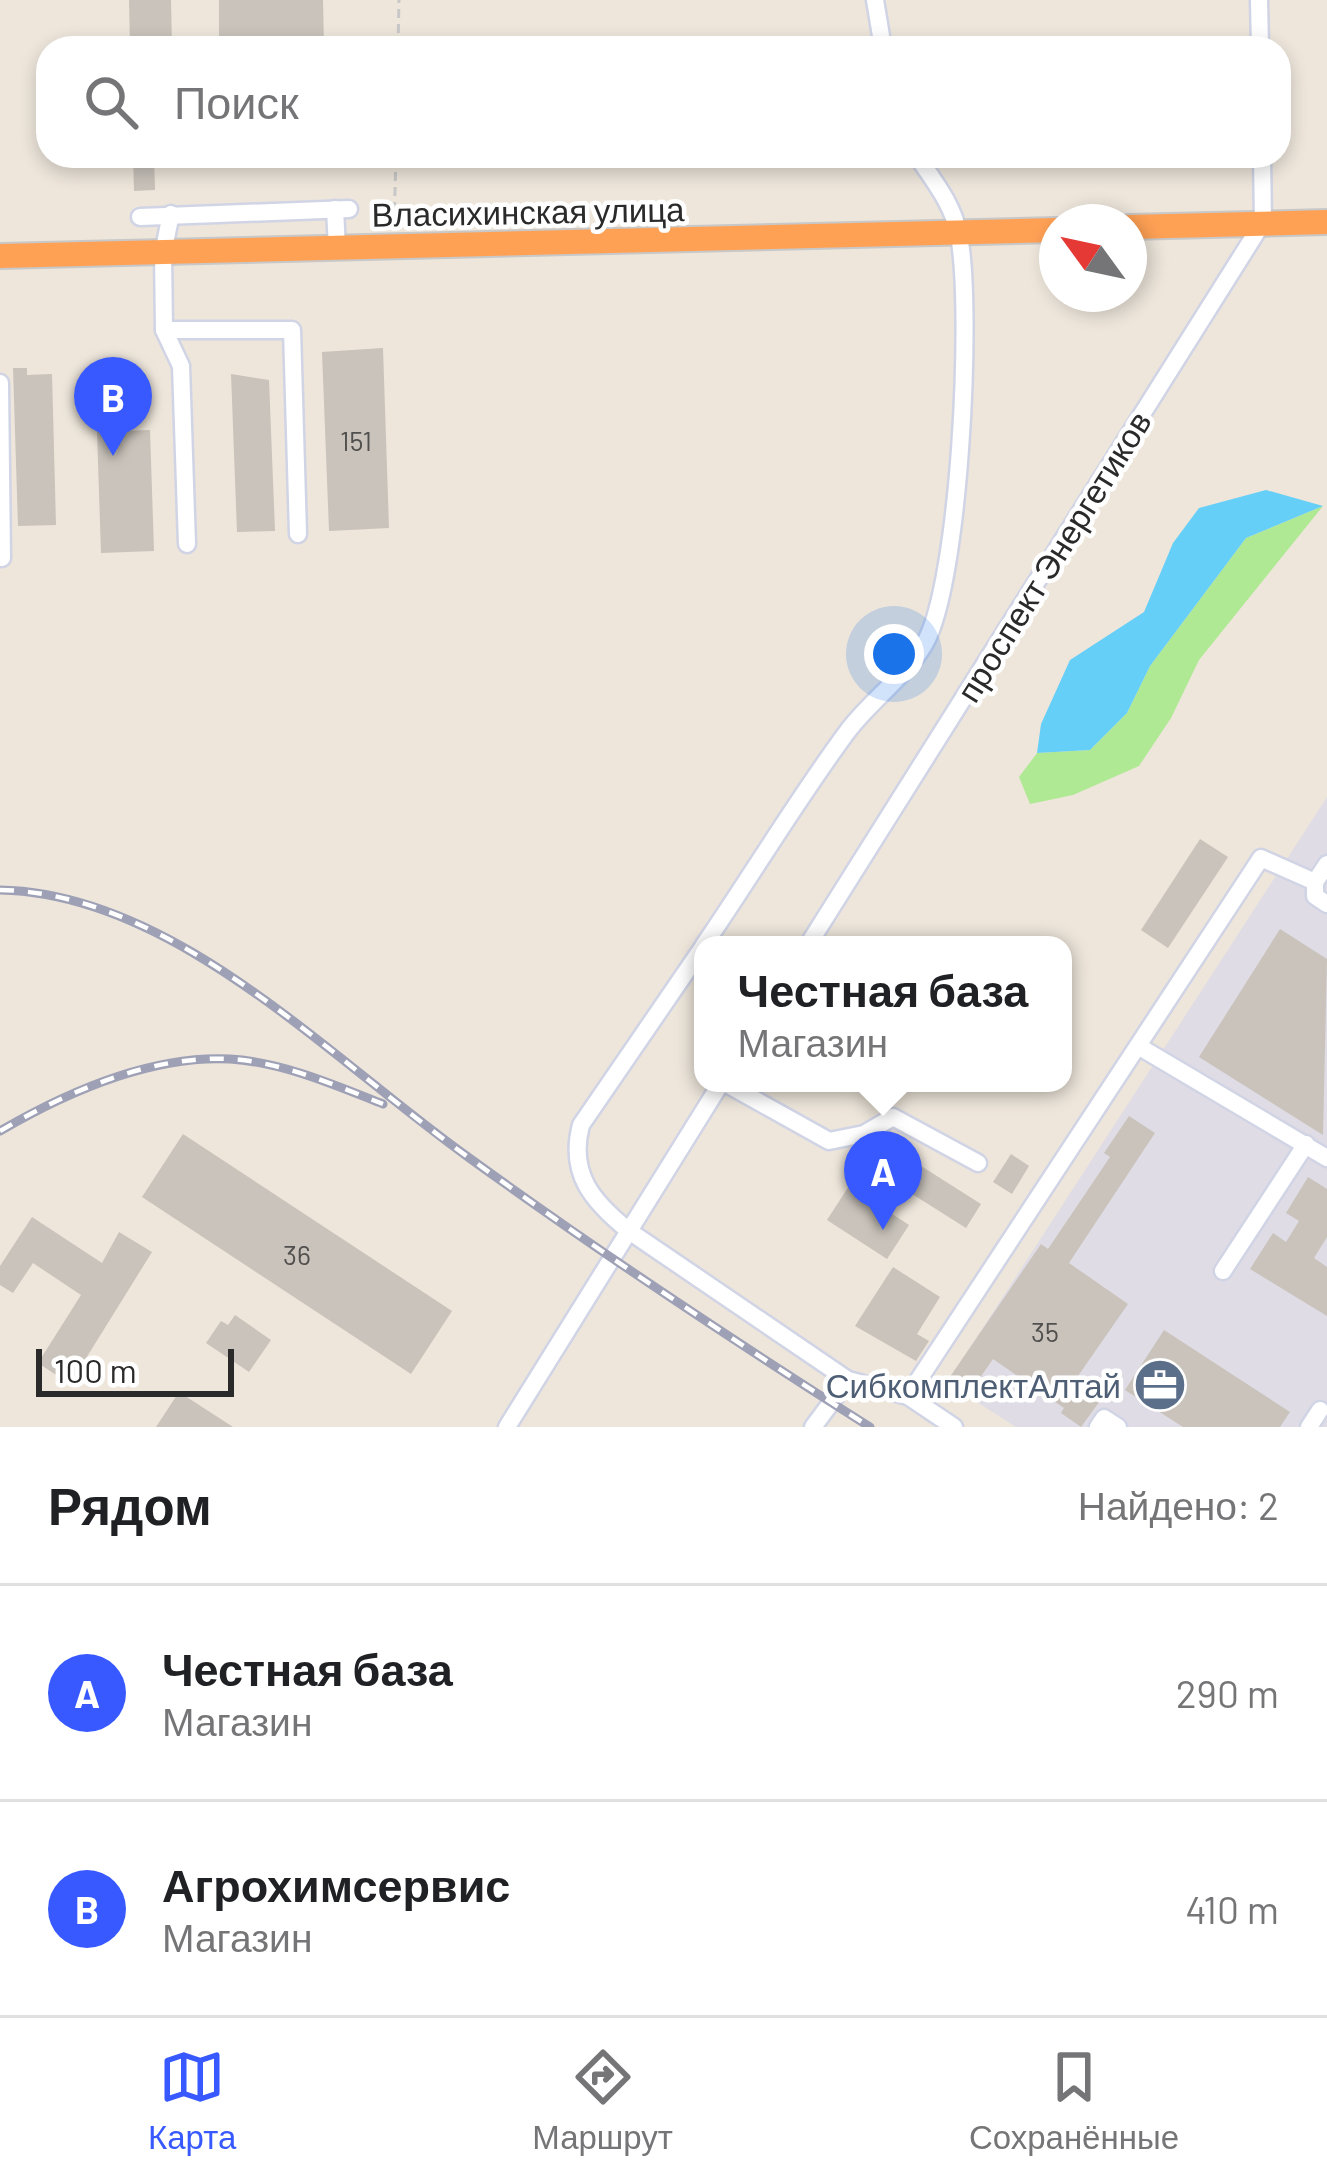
<!DOCTYPE html>
<html lang="ru">
<meta charset="utf-8">
<style>
body{margin:0;font-family:Barlow,sans-serif;background:#f6f6f6;color:#202124}
.compass{position:absolute;left:1039px;top:204px;width:108px;height:108px;border-radius:50%;background:#fff;box-shadow:0 6px 18px #0003;rotate:303deg}
.scale{position:absolute;left:36px;bottom:30px;width:198px;box-sizing:border-box;padding-left:12px;border:6px solid #2a2a2a;border-top:0;font-size:33px;line-height:42px;white-space:nowrap;color:#2a2a2a;-webkit-text-stroke:9px #fff;paint-order:stroke}
.you{position:absolute;left:894px;top:654px;width:42px;height:42px;margin:-30px;border:9px solid #fff;border-radius:50%;background:#1a73e8;box-shadow:0 0 0 18px #1a73e833}
.badge{display:grid;place-items:center;width:78px;height:78px;border-radius:50%;background:#3759ff;color:#fff;font-size:39px;font-weight:700}
.pin{position:absolute;translate:-50% -99px;filter:drop-shadow(0 3px 6px #0008)}
.pin::after{content:'';position:absolute;top:63px;width:42px;height:36px;background:inherit;clip-path:polygon(0 0,100% 0,50% 100%)}
.popup{position:absolute;left:694px;top:936px;width:378px;height:156px;box-sizing:border-box;display:grid;place-content:center;border-radius:24px;background:#fff;filter:drop-shadow(0 3px 9px #0005);font-size:39px;white-space:nowrap;color:#757577}
.popup b{font-size:45px;color:#202124}
.popup::after{content:'';position:absolute;left:50%;top:100%;margin-left:-24px;border:24px solid transparent;border-top-color:#fff}
.list{margin:0;padding:0;list-style:none}
h2{display:flex;justify-content:space-between;align-items:center;height:156px;margin:0;padding:0 48px;font-size:51px}
h2 small{font-size:39px;font-weight:400;color:#757577}
.list li{display:grid;grid-template-columns:78px 1fr auto;gap:36px;align-items:center;box-sizing:border-box;height:216px;padding:0 48px;border-top:3px solid #e0e0e0}
.list b{display:block;font-size:45px;white-space:nowrap}
.list p{margin:0;font-size:39px;white-space:nowrap;color:#757577}
.list em{font-size:39px;font-style:normal;color:#757577}
.icon{flex:none;width:66px;height:66px;fill:none;stroke:currentColor;stroke-width:2;stroke-linecap:round;stroke-linejoin:round}
.map{position:relative;flex:none;width:1327px;height:1427px;overflow:hidden}
.search{position:absolute;background:#fff;box-shadow:0 6px 18px #0003;left:36px;right:36px;top:36px;height:132px;display:flex;align-items:center;gap:30px;box-sizing:border-box;padding:0 42px;border-radius:36px;color:#757577;font-size:45px}
.sheet{height:588px;background:#fff}
nav{display:flex;justify-content:space-around;align-items:center;box-sizing:border-box;height:168px;border-top:3px solid #e0e0e0;background:#fff;font-size:33px;color:#757577}
nav a{display:grid;justify-items:center;gap:6px}
nav .on{color:#3759ff}
.map>svg:first-child{display:block}
.industrial{fill:#dfdce5}
.green{fill:#afe993}
.water{fill:#66cff8}
.building{fill:#c9c3bb}
.lines{fill:none;stroke-linecap:round;stroke-linejoin:round}
.minor-casing{stroke:#d0d4e5;stroke-width:21}
.highway-casing{stroke:#c8c8c8;stroke-width:28}
.path{stroke:#c8c8c8;stroke-width:3;stroke-dasharray:9 6;stroke-linecap:butt}
.minor{stroke:#fff;stroke-width:16}
.highway{stroke:#ffa155;stroke-width:24}
.rail-casing{stroke:#9ea1b6;stroke-width:9}
.rail{stroke:#fff;stroke-width:4.5;stroke-dasharray:14;stroke-linecap:butt}
.labels{text-anchor:middle;dominant-baseline:central;stroke-width:9;stroke-linejoin:round;paint-order:stroke}
.number-label{font-size:27px;fill:#52504e}
.street-label{font-size:33px;fill:#2a2a2a;stroke:#fff}
.service-label{font-size:33px;fill:#4e5e75;stroke:#fff;text-anchor:end}
</style>
<div class="map">
<svg width="1327" height="1427" viewBox="0 0 1327 1427">
<rect width="100%" height="100%" fill="#eee6db"/>
<path class="industrial" d="M1327,797V1427H1016L947,1383Z"/>
<path class="green" d="M1323,506L1199,660L1171,718L1139,766L1073,795L1030,804L1019,777L1037,753L1090,750L1127,713L1150,666L1246,538Z"/>
<path class="water" d="M1266,490L1323,506L1246,538L1150,666L1127,713L1090,750L1037,753L1041,724L1070,660L1144,612L1173,543L1199,508Z"/>
<g class="building">
<path d="M129,0H171L172,46H130Z"/>
<path d="M219,0H323L324,48H219Z"/>
<path d="M133,156H154L155,190L134,191Z"/>
<path d="M383,348L389,528L329,531L322,352Z"/>
<path d="M13,368H27V375L52,374L56,525L18,526Z"/>
<path d="M231,374L269,380L275,531L237,532Z"/>
<path d="M150,430L154,551L101,553L97,432Z"/>
<path d="M1200,839L1228,857L1168,948L1141,930Z"/>
<path d="M1280,929L1327,959L1323,1135L1199,1057Z"/>
<path d="M1129,1116L1155,1133L1069,1263L1128,1304L1078,1376L1105,1394L1081,1427L1061,1413L1064,1408L993,1359L964,1401L943,1387L1041,1244L1048,1249L1110,1157L1104,1153Z"/>
<path d="M183,1134L452,1311L411,1374L142,1197Z"/>
<path d="M880,1140L981,1204L966,1228L863,1163Z"/>
<path d="M1011,1154L1029,1166L1012,1194L993,1182Z"/>
<path d="M1308,1177L1327,1189V1237L1314,1258L1327,1267V1316L1250,1269L1273,1233L1286,1242L1299,1221L1286,1213Z"/>
<path d="M849,1186L909,1225L887,1259L827,1220Z"/>
<path d="M32,1217L102,1263L119,1232L152,1252L70,1384L38,1363L81,1295L33,1263L13,1293L0,1285V1266Z"/>
<path d="M893,1267L940,1297L917,1334L929,1341L916,1361L855,1326Z"/>
<path d="M235,1315L271,1340L249,1372L206,1343L221,1321L228,1325Z"/>
<path d="M1164,1330L1290,1412L1280,1427H1183L1125,1390Z"/>
<path d="M179,1392L233,1427H156Z"/>
</g>
<g class="lines">
<g class="minor-casing">
<g id="minor">
<path d="M875,0L883,48"/>
<path d="M1259,0L1260,48"/>
<path d="M335,209L337,248"/>
<path d="M171,214L163,253L164,330L181,366L187,544"/>
<path d="M140,217L349,209"/>
<path d="M164,330H292L298,534"/>
<path d="M0,383L2,558"/>
<path d="M1315,882L1327,864"/>
<path d="M704,945C752,875 796,801 847,732C869,702 906,676 925,643C960,581 973,310 959,236C954,206 934,181 917,156"/>
<path d="M808,945L1263,222L1262,156"/>
<path d="M703,947L581,1125C568,1174 593,1202 629,1231L848,1380L908,1396L954,1427"/>
<path d="M1138,1046L1327,1158"/>
<path d="M725,1083L829,1141L864,1134L893,1117L978,1163"/>
<path d="M1223,1271L1306,1144"/>
<path d="M908,1396L1261,858L1315,882V896L1327,904"/>
<path d="M507,1427L721,1083"/>
<path d="M813,1427L848,1380"/>
<path d="M1098,1427L1104,1418L1118,1427"/>
<path d="M1309,1427L1320,1410"/>
</g>
</g>
<g class="highway-casing">
<g id="highway">
<path d="M1129,227L1327,222"/>
<path d="M0,256L1057,230"/>
</g>
</g>
<g class="path">
<path d="M398,48L399,0"/>
<path d="M394,226L396,156"/>
</g>
<use href="#minor" class="minor"/>
<use href="#highway" class="highway"/>
<g class="rail-casing">
<g id="rail">
<path d="M0,890C174,893 332,1060 468,1157C598,1251 734,1341 870,1427"/>
<path d="M0,1131C67,1092 150,1055 230,1059C282,1062 335,1085 383,1104"/>
</g>
</g>
<use href="#rail" class="rail"/>
</g>
<defs>
<g id="office-disc" transform="scale(2.7)"><circle r="9.5" fill="#5c6f8a" stroke="#fff"/><path d="M-6-3h4V-5.5h4V-3h4V5H-6ZM-1-4.5V-3h2v-1.5ZM-6 0V1H6V0Z" fill="#fff"/></g>
</defs>
<g fill-rule="evenodd">
<use href="#office-disc" x="1160" y="1385"/>
</g>
<g class="labels">
<g class="number-label">
<text x="356" y="440">151</text>
<text x="297" y="1254">36</text>
<text x="1045" y="1331">35</text>
</g>
<g class="street-label">
<text transform="translate(528 211) rotate(-1)">Власихинская улица</text>
<text transform="translate(1053 556) rotate(-58)">проспект Энергетиков</text>
</g>
<g class="service-label">
<text x="1121" y="1385">СибкомплектАлтай</text>
</g>
</g>
</svg>
<svg class="compass" viewBox="-18 -18 36 36"><path d="M0-13l5 13h-10z" fill="#e53935"/><path d="M0 13l5-13h-10z" fill="#757577"/></svg>
<div class="scale">100 m</div>
<div class="you"></div>
<div class="pin badge" style="left:883px;top:1230px">A</div>
<div class="popup"><b>Честная база</b>Магазин</div>
<div class="pin badge" style="left:113px;top:456px">B</div>
<div class="search"><svg class="icon" aria-label="search" viewBox="0 0 24 24"><circle cx="10" cy="10" r="6"/><path d="M15 15l6 6"/></svg>Поиск</div>
</div>
<section class="sheet">
<h2>Рядом<small>Найдено: 2</small></h2>
<ul class="list">
<li><span class="badge">A</span><div><b>Честная база</b><p>Магазин</p></div><em>290 m</em></li>
<li><span class="badge">B</span><div><b>Агрохимсервис</b><p>Магазин</p></div><em>410 m</em></li>
</ul>
</section>
<nav>
<a class="on"><svg class="icon" aria-label="map" viewBox="0 0 24 24"><path d="M3 6l6-2 6 2 6-2v14l-6 2-6-2-6 2zM9 4v14M15 6v14"/></svg>Карта</a>
<a><svg class="icon" aria-label="directions" viewBox="0 0 24 24"><path d="M12 3l9 9-9 9-9-9zM9 14v-3h6M13 9l2 2-2 2"/></svg>Маршрут</a>
<a><svg class="icon" aria-label="saved" viewBox="0 0 24 24"><path d="M7 4h10v16l-5-4-5 4z"/></svg>Сохранённые</a>
</nav>
